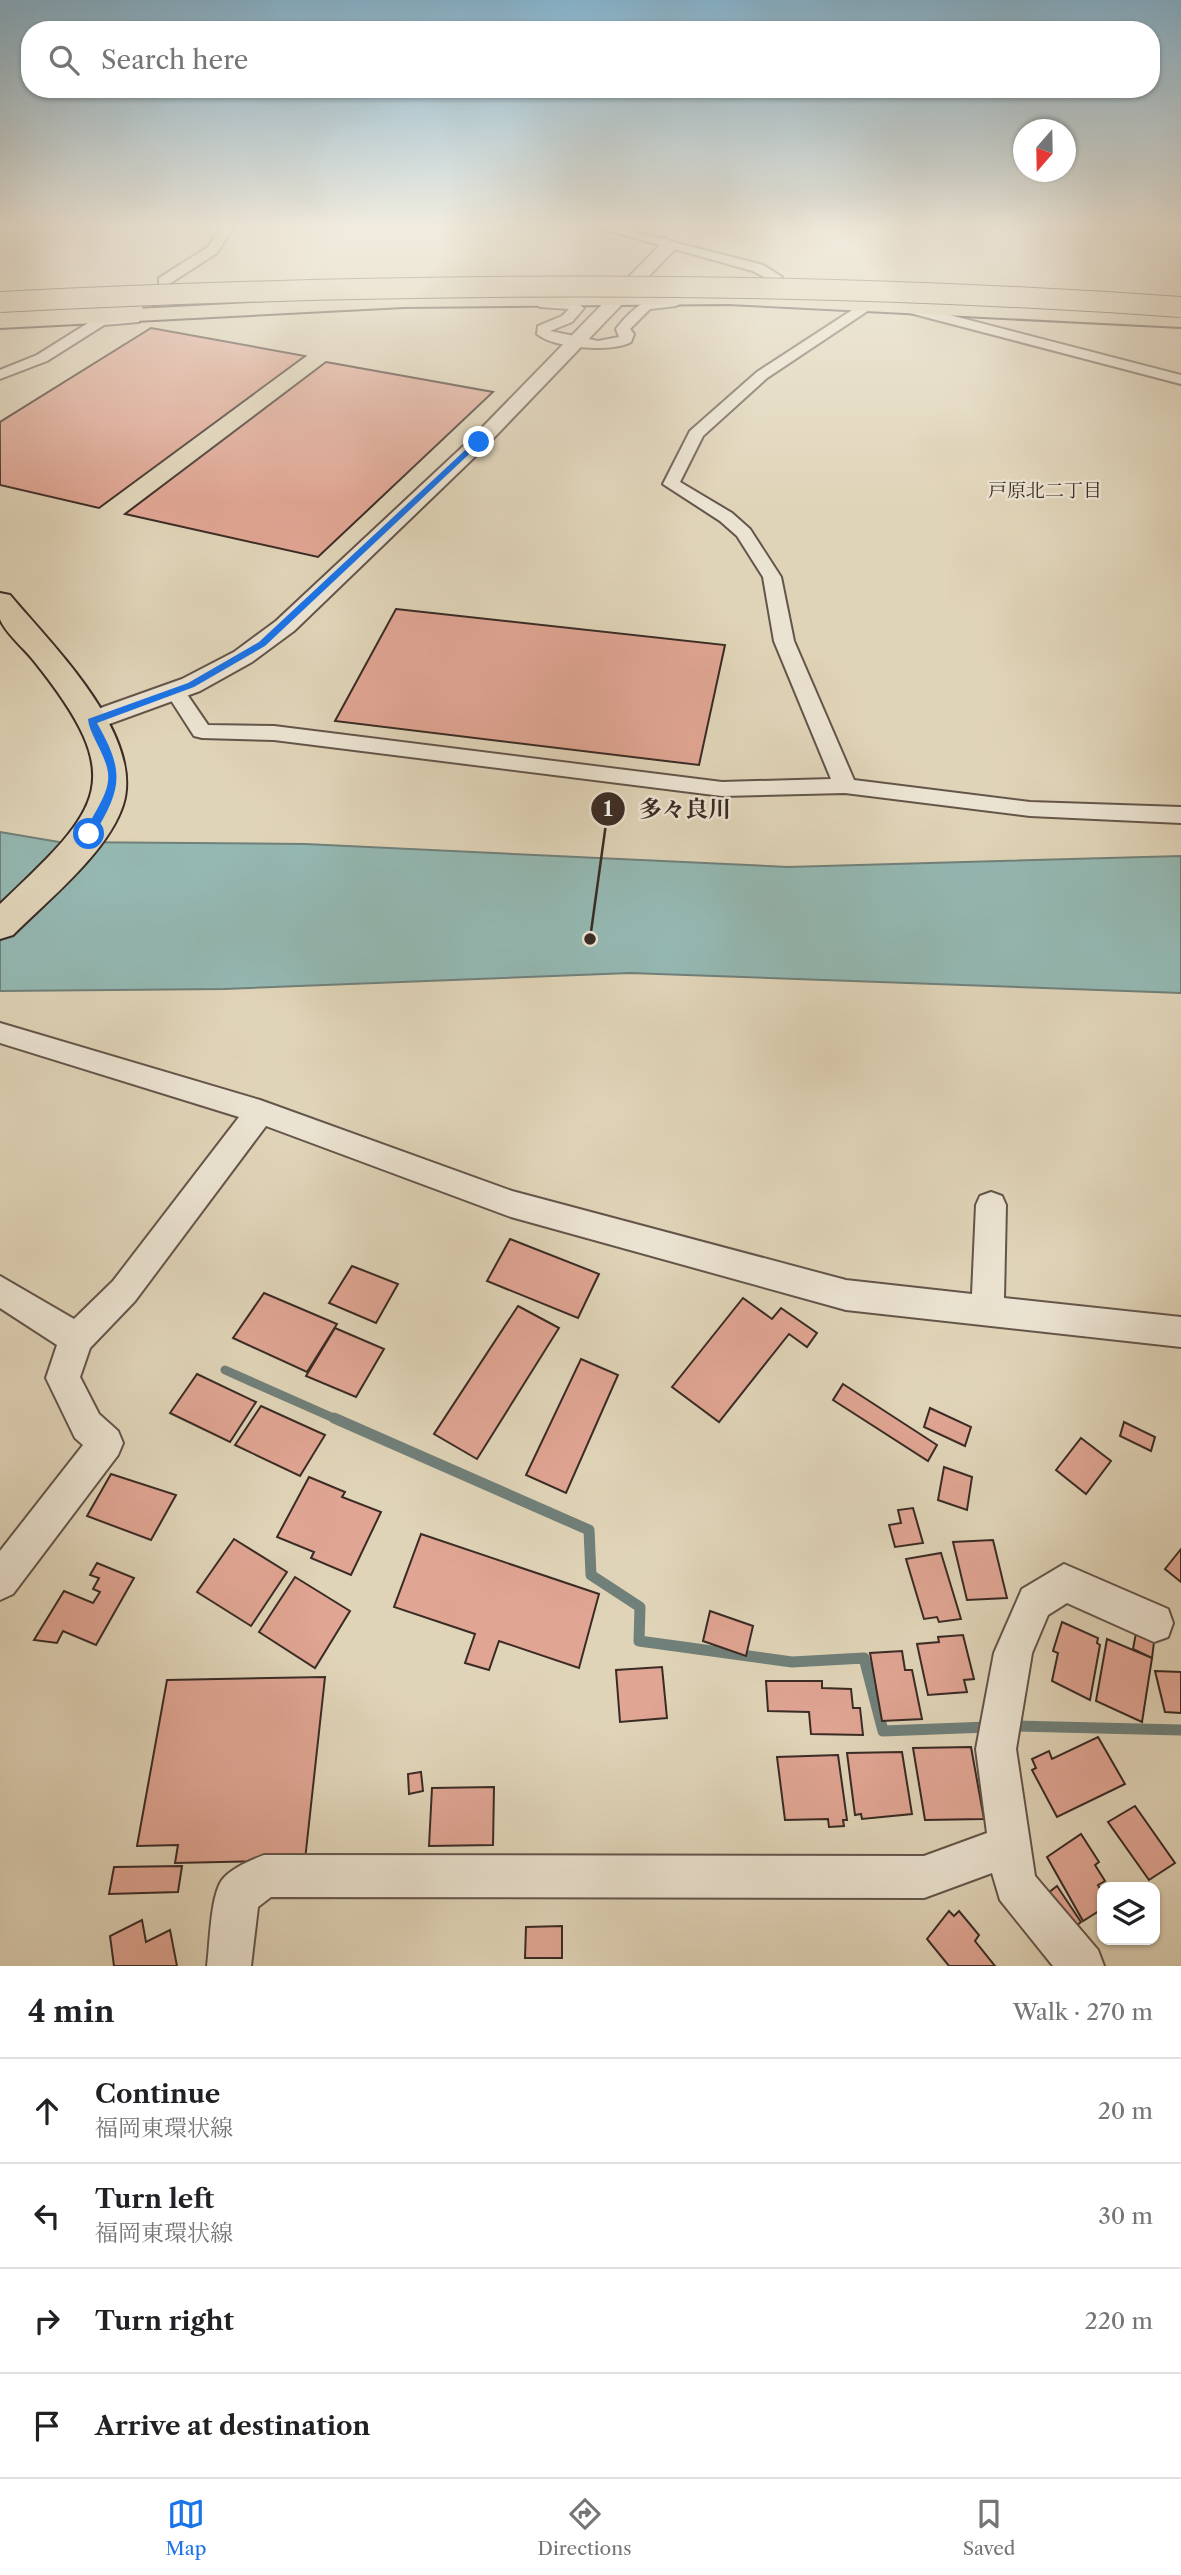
<!DOCTYPE html>
<meta charset="utf-8">
<style>
body{margin:0;font-family:"Libre Caslon Text","Noto Serif JP",serif;background:#f6f6f6;color:#202124}
.controls{position:absolute;right:21px;bottom:21px;display:grid;overflow:hidden;border-radius:14px;box-shadow:0 2px 5px #0004}
.controls button{width:63px;height:63px;display:grid;place-items:center;padding:0;border:0;border-bottom:2px solid #e0e0e0;background:#fff;color:#202124;font:35px sans-serif}
.compass{position:absolute;left:1013px;top:119px;width:63px;height:63px;border-radius:50%;background:#fff;box-shadow:0 2px 5px #0004;rotate:200deg}
.stop{position:absolute;width:21px;height:21px;margin:-16px;border:5px solid #1a73e8;border-radius:50%;background:#fff}
.stop.end{background:#1a73e8;border-color:#fff;box-shadow:0 2px 7px #0008}
.list{margin:0;padding:0;list-style:none}
h2{display:flex;justify-content:space-between;align-items:center;height:91px;margin:0;padding:0 28px;font-size:30px}
h2 small{font-size:23px;font-weight:400;color:#757577}
.list li{display:grid;grid-template-columns:46px 1fr auto;gap:21px;align-items:center;box-sizing:border-box;height:105px;padding:0 28px;border-top:2px solid #e0e0e0}
.list b{display:block;font-size:26px;white-space:nowrap}
.list p{margin:0;font-size:23px;white-space:nowrap;color:#757577}
.list em{font-size:23px;font-style:normal;color:#757577}
.icon{flex:none;width:38px;height:38px;fill:none;stroke:currentColor;stroke-width:2;stroke-linecap:round;stroke-linejoin:round}
.map{position:relative;flex:none;width:1181px;height:1966px;overflow:hidden}
.search{position:absolute;background:#fff;box-shadow:0 2px 5px #0004;left:21px;right:21px;top:21px;height:77px;display:flex;align-items:center;gap:18px;box-sizing:border-box;padding:0 24px;border-radius:28px;color:#757577;font-size:26px}
.sheet{height:511px;background:#fff}
nav{display:flex;justify-content:space-around;align-items:center;box-sizing:border-box;height:98px;border-top:2px solid #e0e0e0;background:#fff;font-size:19px;color:#757577}
nav a{display:grid;justify-items:center;gap:4px}
nav .on{color:#1a73e8}
.map>svg:first-child{display:block}
.water{fill:#94b8b2;stroke:#70807a;stroke-width:2}
.lines{fill:none;stroke-linecap:round;stroke-linejoin:round}
.stream-far1{stroke:#70807a;stroke-width:9}
.stream{stroke:#70807a;stroke-width:11}
.building{fill:#e0a593;stroke:#3a2b25;stroke-width:2}
.minor-casing{stroke:#64554a;stroke-width:4}
.tertiary-casing{stroke:#64554a;stroke-width:4}
.primary-casing{stroke:#3a2b25;stroke-width:4}
.trunk-casing{stroke:#3a2b25;stroke-width:4}
.motorway-casing{stroke:#3a2b25;stroke-width:4}
.minor{fill:#ebe3d1;fill-rule:evenodd}
.tertiary{fill:#ebe3d1;fill-rule:evenodd}
.primary{fill:#e0d4b8;fill-rule:evenodd}
.trunk{fill:#e0d4b8;fill-rule:evenodd}
.motorway{fill:#e0d4b8;fill-rule:evenodd}
.motorway-bridge-casing{stroke:#3a2b25;stroke-width:22;stroke-linecap:butt}
.motorway-bridge{stroke:#e0d4b8;stroke-width:20}
.route{fill:#1a73e8}
.labels{text-anchor:middle;dominant-baseline:central;stroke-width:5;stroke-linejoin:round;paint-order:stroke}
.far-neighbourhood-label{font-size:19px;fill:#3a2b25;stroke:#ebe3d1}
.leader{fill:none;stroke:#3a2b25;stroke-width:2.5}
.callout-dot{fill:#3a2b25;stroke:#ebe3d1;stroke-width:2.5}
.mark-label{font-size:21px;text-anchor:middle;font-weight:bold;fill:#fff}
.callout-label{font-size:23px;text-anchor:middle;font-weight:bold;fill:#3a2b25;stroke:#ebe3d1;stroke-width:5;stroke-linejoin:round;paint-order:stroke}
</style>
<div class="map">
<svg width="1181" height="1966" viewBox="0 0 1181 1966">
<rect width="100%" height="100%" fill="#e0d4b8"/>
<filter id="stains"><feTurbulence type="fractalNoise" baseFrequency=".00286" numOctaves="4"/><feColorMatrix values="0 0 0 0 .2 0 0 0 0 .09 0 0 0 0 .02 0 0 0 .5 -.17"/></filter>
<radialGradient id="worn" r=".72"><stop offset=".6" stop-color="#630" stop-opacity="0"/><stop offset="1" stop-color="#630" stop-opacity=".3"/></radialGradient>
<path class="water" d="M0,832L59,842L305,844L788,867L1181,856V993L630,973L224,989L0,991Z"/>
<g class="lines">
<path class="stream-far1" d="M225,1370L338,1420"/>
<g class="stream">
<path d="M334,1418L589,1530L591,1575L640,1607L639,1641L792,1662L864,1658L883,1731L988,1727"/>
<path d="M1011,1726L1181,1730"/>
</g>
</g>
<g class="building">
<path d="M151,328L305,356L99,508L0,485V422Z"/>
<path d="M326,362L493,392L318,557L125,514Z"/>
<path d="M396,609L725,645L699,765L335,721Z"/>
<path d="M510,1239L599,1274L578,1318L487,1281Z"/>
<path d="M352,1266L398,1284L376,1323L329,1303Z"/>
<path d="M264,1293L337,1324L307,1372L233,1338Z"/>
<path d="M743,1298L772,1319L781,1308L817,1333L807,1347L789,1334L719,1422L672,1387Z"/>
<path d="M518,1306L559,1328L477,1459L434,1434Z"/>
<path d="M335,1328L384,1349L356,1397L306,1376Z"/>
<path d="M581,1359L618,1375L566,1493L526,1475Z"/>
<path d="M197,1374L256,1402L230,1442L170,1413Z"/>
<path d="M843,1384L937,1445L928,1461L833,1400Z"/>
<path d="M261,1406L325,1435L300,1476L235,1445Z"/>
<path d="M930,1408L971,1427L965,1446L924,1427Z"/>
<path d="M1124,1422L1155,1437L1151,1451L1120,1436Z"/>
<path d="M1081,1438L1111,1461L1086,1494L1056,1470Z"/>
<path d="M944,1467L972,1477L967,1510L938,1500Z"/>
<path d="M111,1474L176,1495L151,1540L87,1516Z"/>
<path d="M309,1477L345,1492L342,1497L381,1512L351,1575L311,1558L314,1552L277,1537Z"/>
<path d="M913,1508L923,1543L895,1547L889,1525L901,1523L898,1510Z"/>
<path d="M421,1534L599,1594L579,1668L499,1641L489,1670L465,1663L475,1634L394,1607Z"/>
<path d="M234,1539L287,1572L251,1626L197,1592Z"/>
<path d="M993,1540L1007,1598L967,1600L953,1542Z"/>
<path d="M1181,1549V1582L1165,1569Z"/>
<path d="M941,1553L961,1619L939,1622L937,1617L924,1619L906,1559Z"/>
<path d="M97,1563L134,1578L96,1645L63,1631L57,1643L34,1640L64,1591L93,1603L100,1592L93,1589L99,1578L90,1575Z"/>
<path d="M295,1577L350,1611L315,1668L259,1632Z"/>
<path d="M710,1611L753,1626L746,1656L703,1641Z"/>
<path d="M1062,1622L1098,1638L1097,1643L1100,1645L1090,1700L1052,1681L1058,1653L1053,1651Z"/>
<path d="M1136,1633L1154,1642L1152,1658L1133,1649Z"/>
<path d="M963,1635L974,1679L964,1680L967,1692L928,1695L917,1644L939,1642L938,1637Z"/>
<path d="M1107,1639L1152,1658L1142,1722L1096,1701Z"/>
<path d="M902,1651L905,1670H912L922,1719L882,1721L870,1653Z"/>
<path d="M662,1667L667,1718L620,1722L616,1670Z"/>
<path d="M1155,1671L1181,1672V1713L1165,1712Z"/>
<path d="M325,1677L305,1860L175,1863L178,1845L137,1846L167,1680Z"/>
<path d="M766,1681H822V1688L851,1689L853,1708H860L863,1735L811,1734L809,1712L768,1711Z"/>
<path d="M1098,1737L1125,1784L1057,1817L1032,1770L1036,1768L1032,1759L1049,1751L1052,1759Z"/>
<path d="M971,1747L984,1819L925,1820L913,1748Z"/>
<path d="M902,1752L912,1814L862,1819L861,1814L855,1815L847,1753Z"/>
<path d="M838,1755L847,1820H843L844,1826L829,1827L828,1819L785,1820L777,1757Z"/>
<path d="M421,1772L423,1791L409,1794L408,1774Z"/>
<path d="M494,1787L493,1845L429,1846L432,1788Z"/>
<path d="M1135,1806L1175,1863L1149,1880L1108,1822Z"/>
<path d="M1081,1834L1099,1862L1095,1865L1105,1881L1098,1885L1102,1892V1909L1083,1921L1047,1857Z"/>
<path d="M182,1866L178,1892L109,1894L114,1867Z"/>
<path d="M1057,1886L1081,1922L1067,1933L1043,1897Z"/>
<path d="M949,1911L954,1916L959,1911L979,1935L975,1941L995,1966H949L927,1939Z"/>
<path d="M142,1920L146,1942L170,1930L177,1966H114L110,1936Z"/>
<path d="M562,1926V1958H525L526,1927Z"/>
</g>
<g class="lines">
<g class="minor-casing">
<g id="minor">
<path d="M221,228H233L217,253L169,284H159V278L208,247Z"/>
<path d="M599,228H619L763,265L782,277L770,280L753,271Z"/>
<path d="M569,298L584,308L572,322L550,331L598,341L619,337L616,329C629,311 659,283 683,302L676,306L650,309L630,329L634,334L631,342C612,353 553,348 537,334L538,326L562,316L569,309L540,307L533,303L535,300Z"/>
<path d="M863,303L875,306L767,378L703,436L680,482L732,513L750,529L781,577L794,641L854,780L1030,802L1181,807V823L1030,816L845,793L722,796L274,740L202,738L194,736L165,691L175,685L182,687L208,725L274,726L722,782L831,779L774,641L763,577L737,536L720,521L663,484L690,431L757,372Z"/>
<path d="M907,304L1181,375V384L902,311V305Z"/>
<path d="M134,315L139,316V322L104,325L47,361L0,379V370L37,355L96,318Z"/>
<path d="M0,1023L260,1100L512,1191L846,1280L972,1294L976,1205L980,1196L991,1192L1002,1196L1006,1205L1004,1298L1181,1317V1347L846,1310L511,1217L266,1126L135,1301L90,1348L80,1377L99,1414L118,1431L123,1443L118,1455L13,1594L0,1600V1551L83,1445L75,1438L46,1378L57,1345L0,1308V1276L74,1319L113,1281L239,1117L0,1043Z"/>
<path d="M1064,1564L1168,1609L1173,1623L1168,1637L1154,1642L1067,1603L1048,1615L1032,1653L1016,1749L1035,1876L1098,1950L1104,1966H1053L1000,1900L992,1873L924,1898L271,1897L258,1907L251,1966H207C210,1945 210,1897 222,1880C231,1868 251,1860 264,1855L924,1856L987,1833L976,1749L994,1653L1022,1589Z"/>
</g>
</g>
<g class="tertiary-casing">
<path id="tertiary" d="M665,238L674,244V250L486,446L294,631L252,662L200,691L101,727H81L77,721L81,715L182,679L234,652L276,621L472,438L659,246V240Z"/>
</g>
<g class="primary-casing">
<path id="primary" d="M0,593L10,595C51,644 145,735 123,805C108,852 48,900 13,935L0,939V904C101,808 131,782 34,661C25,649 5,633 0,619C0,613 0,600 0,593Z"/>
</g>
<g class="trunk-casing">
<path id="trunk" d="M728,292L1181,315V327L728,304L404,307L0,328V316L404,295Z"/>
</g>
<g class="motorway-casing">
<path id="motorway" d="M133,301L140,303L143,307L140,311L0,320V308Z"/>
</g>
<use href="#minor" class="minor"/>
<use href="#tertiary" class="tertiary"/>
<use href="#primary" class="primary"/>
<use href="#trunk" class="trunk"/>
<use href="#motorway" class="motorway"/>
<g class="motorway-bridge-casing">
<path id="motorway-bridge" d="M0,302C398,282 784,279 1181,307"/>
</g>
<use href="#motorway-bridge" class="motorway-bridge"/>
</g>
<linearGradient id="sky" x2="0" y2="1"><stop stop-color="#86b6d2"/><stop offset="0.45" stop-color="#f1ecdf"/><stop offset="1" stop-color="#f1ecdf" stop-opacity="0"/></linearGradient>
<rect width="1181" height="503" fill="url(#sky)"/>
<path class="route" d="M476,440L482,442L265,646L194,687L97,723C125,772 122,789 93,836H86C86,822 106,801 108,781C111,760 89,736 88,719L188,683L259,642Z"/>
<g class="labels">
<g class="far-neighbourhood-label">
<text x="1045" y="490">戸原北二丁目</text>
</g>
</g>
<path class="leader" d="M590 939L608 809"/>
<g class="callout-dot">
<circle cx="590" cy="939" r="7"/>
<circle cx="608" cy="809" r="18"/>
</g>
<g class="mark-label">
<text x="608" y="816">1</text>
</g>
<g class="callout-label">
<text x="685" y="817">多々良川</text>
</g>
<rect width="100%" height="100%" filter="url(#stains)"/>
<rect width="100%" height="100%" fill="url(#worn)"/>
</svg>
<div class="controls">
<button><svg class="icon" aria-label="layers" viewBox="0 0 24 24"><path d="M12 4l9 5-9 5-9-5zM3 14l9 5 9-5"/></svg></button>
</div>
<svg class="compass" viewBox="-18 -18 36 36"><path d="M0-13l5 13h-10z" fill="#e53935"/><path d="M0 13l5-13h-10z" fill="#757577"/></svg>
<div class="stop" style="left:89px;top:834px"></div>
<div class="stop end" style="left:479px;top:442px"></div>
<div class="search"><svg class="icon" aria-label="search" viewBox="0 0 24 24"><circle cx="10" cy="10" r="6"/><path d="M15 15l6 6"/></svg>Search here</div>
</div>
<section class="sheet">
<h2>4 min<small>Walk · 270 m</small></h2>
<ul class="list">
<li><svg class="icon" aria-label="ahead" viewBox="0 0 24 24"><path d="M12 20V5M6 11l6-6 6 6"/></svg><div><b>Continue</b><p>福岡東環状線</p></div><em>20 m</em></li>
<li><svg class="icon" aria-label="left" viewBox="0 0 24 24"><path d="M17 20v-9H6M10 6l-5 5 5 5"/></svg><div><b>Turn left</b><p>福岡東環状線</p></div><em>30 m</em></li>
<li><svg class="icon" aria-label="right" viewBox="0 0 24 24"><path d="M7 20v-9h11M14 6l5 5-5 5"/></svg><div><b>Turn right</b></div><em>220 m</em></li>
<li><svg class="icon" aria-label="arrive" viewBox="0 0 24 24"><path d="M6 21V4h12l-3 4 3 4H6"/></svg><div><b>Arrive at destination</b></div></li>
</ul>
</section>
<nav>
<a class="on"><svg class="icon" aria-label="map" viewBox="0 0 24 24"><path d="M3 6l6-2 6 2 6-2v14l-6 2-6-2-6 2zM9 4v14M15 6v14"/></svg>Map</a>
<a><svg class="icon" aria-label="directions" viewBox="0 0 24 24"><path d="M12 3l9 9-9 9-9-9zM9 14v-3h6M13 9l2 2-2 2"/></svg>Directions</a>
<a><svg class="icon" aria-label="saved" viewBox="0 0 24 24"><path d="M7 4h10v16l-5-4-5 4z"/></svg>Saved</a>
</nav>
